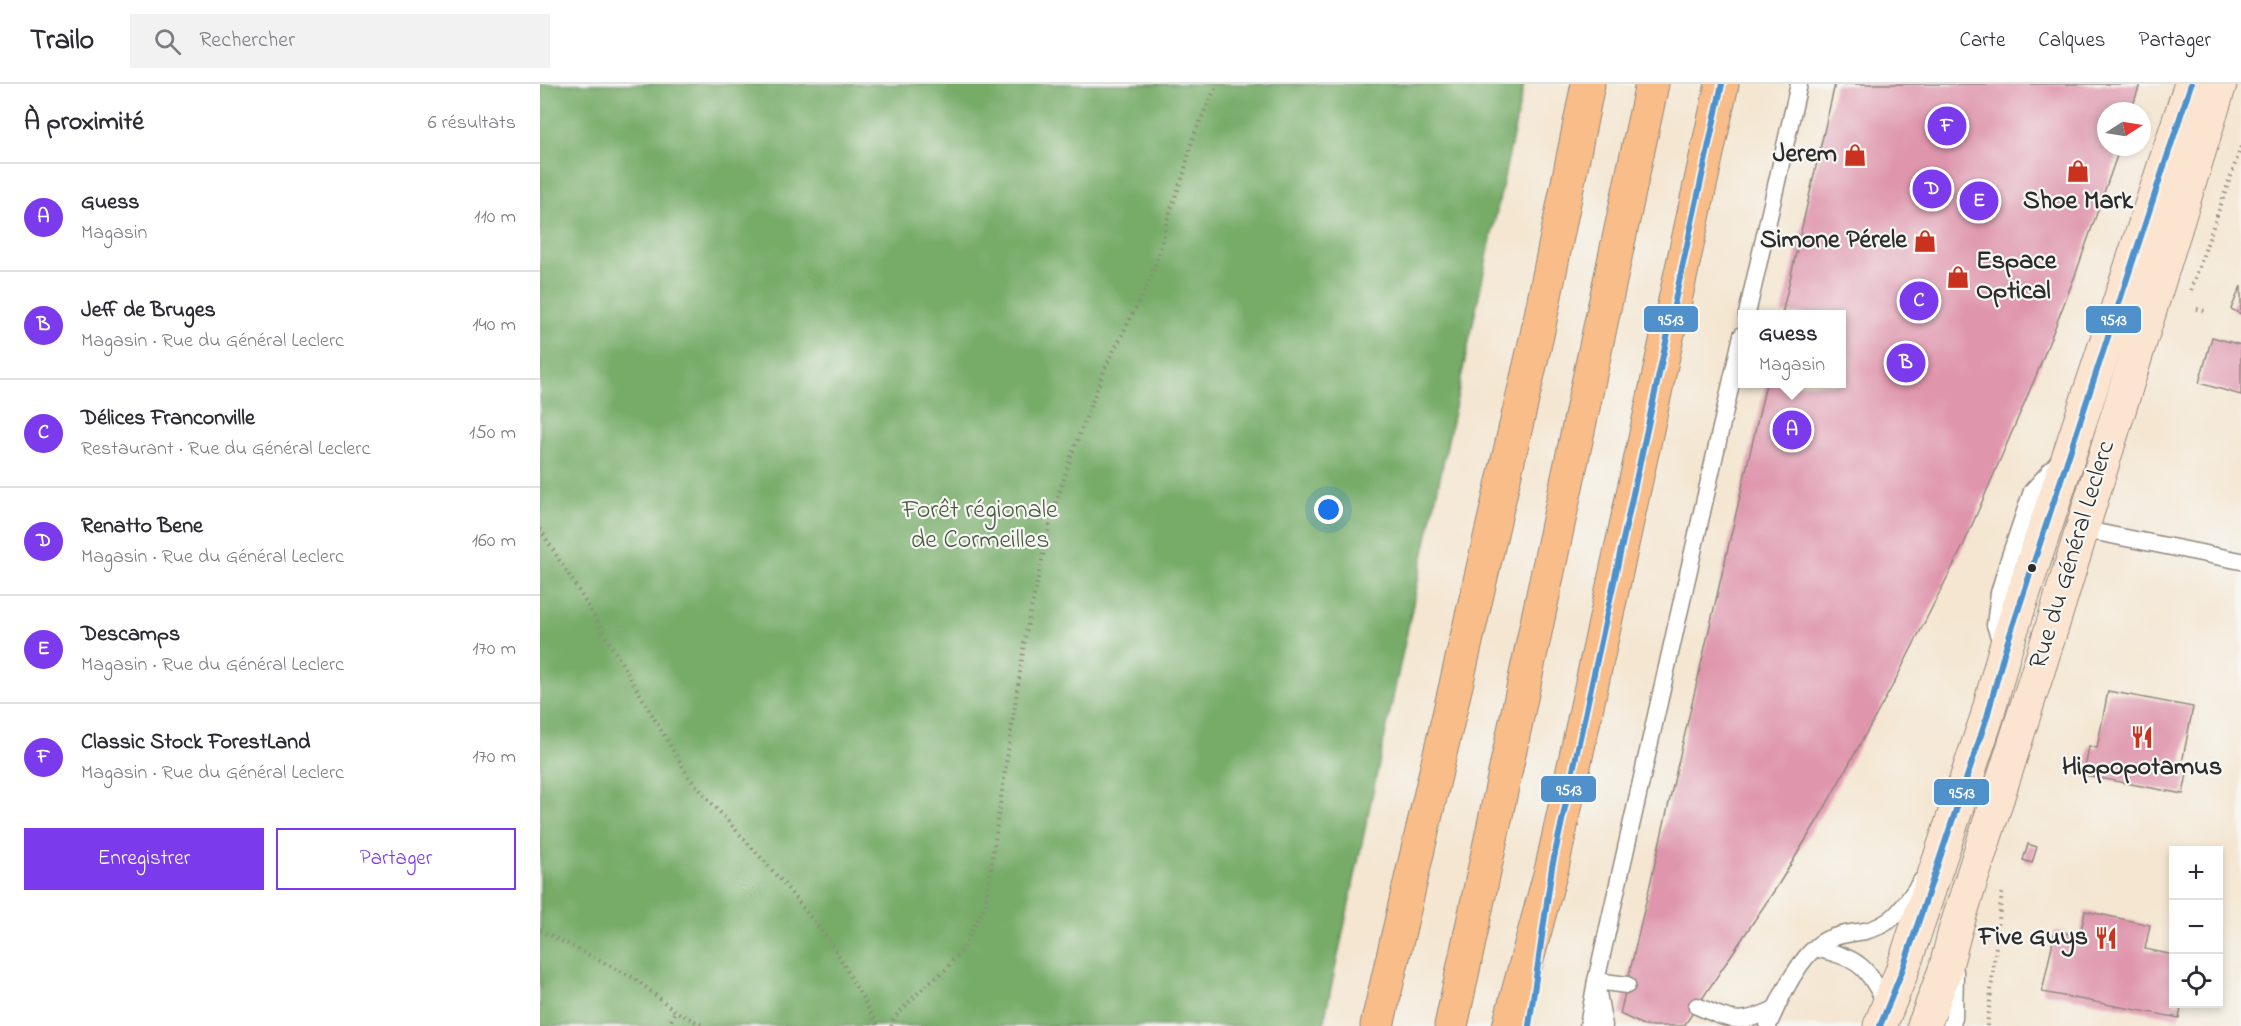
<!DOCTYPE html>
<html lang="fr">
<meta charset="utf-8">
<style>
body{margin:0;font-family:"Indie Flower",sans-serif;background:#f2f2f3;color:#2b2b33}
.controls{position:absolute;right:18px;bottom:18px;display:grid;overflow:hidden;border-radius:0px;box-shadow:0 3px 9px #0003}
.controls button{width:54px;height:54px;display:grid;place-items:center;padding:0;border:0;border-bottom:2px solid #e1e1e2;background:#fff;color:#2b2b33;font:30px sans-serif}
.compass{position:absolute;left:1557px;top:18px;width:54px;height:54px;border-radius:50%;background:#fff;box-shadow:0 3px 9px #0003;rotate:78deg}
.you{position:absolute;left:789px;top:426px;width:21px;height:21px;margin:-15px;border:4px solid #fff;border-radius:50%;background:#1a73e8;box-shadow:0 0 0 9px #1a73e833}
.badge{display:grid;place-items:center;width:39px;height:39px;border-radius:50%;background:#7c3aed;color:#fff;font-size:20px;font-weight:700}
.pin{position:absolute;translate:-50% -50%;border:3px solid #fff;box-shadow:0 2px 6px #0006}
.popup{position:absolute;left:1198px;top:226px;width:108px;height:78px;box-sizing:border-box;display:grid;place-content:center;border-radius:0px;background:#fff;filter:drop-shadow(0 2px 4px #0005);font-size:20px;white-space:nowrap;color:#7c7c81}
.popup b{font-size:22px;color:#2b2b33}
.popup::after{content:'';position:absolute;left:50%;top:100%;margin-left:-12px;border:12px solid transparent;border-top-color:#fff}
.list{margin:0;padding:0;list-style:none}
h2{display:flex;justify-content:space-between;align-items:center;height:78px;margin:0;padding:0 24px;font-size:26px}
h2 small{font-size:20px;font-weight:400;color:#7c7c81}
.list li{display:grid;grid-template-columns:39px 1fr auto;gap:18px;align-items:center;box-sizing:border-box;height:108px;padding:0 24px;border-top:2px solid #e1e1e2}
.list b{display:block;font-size:22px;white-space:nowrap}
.list p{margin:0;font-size:20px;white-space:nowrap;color:#7c7c81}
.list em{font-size:20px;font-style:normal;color:#7c7c81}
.actions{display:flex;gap:12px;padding:18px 24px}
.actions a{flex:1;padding:14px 0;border:2px solid #7c3aed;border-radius:0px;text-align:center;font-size:21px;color:#7c3aed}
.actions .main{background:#7c3aed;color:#fff}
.icon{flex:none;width:33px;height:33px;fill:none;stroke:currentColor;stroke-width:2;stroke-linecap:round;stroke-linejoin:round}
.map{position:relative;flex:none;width:1701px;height:942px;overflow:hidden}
header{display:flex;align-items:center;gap:36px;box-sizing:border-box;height:84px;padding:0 30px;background:#fff;border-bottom:2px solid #e1e1e2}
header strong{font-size:28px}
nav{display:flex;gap:33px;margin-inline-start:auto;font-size:21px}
.search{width:420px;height:54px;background:#f2f2f3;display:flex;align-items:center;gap:15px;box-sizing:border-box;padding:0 21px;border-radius:0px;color:#7c7c81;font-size:22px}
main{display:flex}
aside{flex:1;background:#fff}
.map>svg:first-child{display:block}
.forest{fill:#76ab67;stroke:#506b49;stroke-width:1.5}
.building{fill:#df96ad}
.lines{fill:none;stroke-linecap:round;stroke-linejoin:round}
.lane-casing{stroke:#90887e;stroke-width:19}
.secondary-casing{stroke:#90887e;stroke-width:35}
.highway-casing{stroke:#90887e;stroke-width:35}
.path{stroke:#90887e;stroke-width:4;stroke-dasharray:1.5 4.5;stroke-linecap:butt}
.lane{stroke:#fff;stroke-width:16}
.secondary{stroke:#fce5d0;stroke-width:33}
.highway{stroke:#f8bd89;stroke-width:33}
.bus-1-casing{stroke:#f6f6f2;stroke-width:10}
.bus-1{stroke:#5091cb;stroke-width:6}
.bus-dot{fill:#2b2b2b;stroke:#f6f6f2;stroke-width:2}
.labels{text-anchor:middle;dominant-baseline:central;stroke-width:4.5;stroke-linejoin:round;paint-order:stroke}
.poi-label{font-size:26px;font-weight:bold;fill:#2b2b2b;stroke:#f6f6f2;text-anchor:end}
.park-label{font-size:26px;fill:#4a5a42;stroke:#f6f6f2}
.street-label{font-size:26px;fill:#2b2b2b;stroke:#f6f6f2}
.line-badge{stroke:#f6f6f2;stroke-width:2}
.badge-label{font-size:16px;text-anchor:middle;font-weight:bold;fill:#fff}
</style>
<header>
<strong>Trailo</strong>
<div class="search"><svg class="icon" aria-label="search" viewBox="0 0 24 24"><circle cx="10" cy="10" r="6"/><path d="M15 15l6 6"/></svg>Rechercher</div>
<nav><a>Carte</a><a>Calques</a><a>Partager</a></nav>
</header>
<main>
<aside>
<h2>À proximité<small>6 résultats</small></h2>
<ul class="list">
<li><span class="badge">A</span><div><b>Guess</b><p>Magasin</p></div><em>110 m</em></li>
<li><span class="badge">B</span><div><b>Jeff de Bruges</b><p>Magasin · Rue du Général Leclerc</p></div><em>140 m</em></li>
<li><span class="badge">C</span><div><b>Délices Franconville</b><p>Restaurant · Rue du Général Leclerc</p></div><em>150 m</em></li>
<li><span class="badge">D</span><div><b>Renatto Bene</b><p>Magasin · Rue du Général Leclerc</p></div><em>160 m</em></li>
<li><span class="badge">E</span><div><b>Descamps</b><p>Magasin · Rue du Général Leclerc</p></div><em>170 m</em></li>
<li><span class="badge">F</span><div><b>Classic Stock ForestLand</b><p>Magasin · Rue du Général Leclerc</p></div><em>170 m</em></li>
</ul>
<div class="actions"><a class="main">Enregistrer</a><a>Partager</a></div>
</aside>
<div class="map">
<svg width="1701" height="942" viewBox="0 0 1701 942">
<rect width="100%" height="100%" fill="#f6f6f2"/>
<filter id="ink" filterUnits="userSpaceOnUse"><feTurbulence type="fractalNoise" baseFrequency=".0167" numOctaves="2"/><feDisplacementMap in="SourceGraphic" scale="12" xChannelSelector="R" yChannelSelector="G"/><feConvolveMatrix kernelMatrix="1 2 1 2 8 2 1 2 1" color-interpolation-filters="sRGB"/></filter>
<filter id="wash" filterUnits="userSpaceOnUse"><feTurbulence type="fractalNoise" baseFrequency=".008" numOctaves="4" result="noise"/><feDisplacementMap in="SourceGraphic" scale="24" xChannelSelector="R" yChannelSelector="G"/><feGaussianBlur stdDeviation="1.35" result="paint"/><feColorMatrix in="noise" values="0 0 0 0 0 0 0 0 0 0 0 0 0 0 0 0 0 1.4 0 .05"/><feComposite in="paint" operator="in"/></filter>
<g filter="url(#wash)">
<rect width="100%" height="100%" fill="#f4e6d1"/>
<path class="forest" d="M0,0H984L783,942H0Z"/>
<g id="blocks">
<g class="building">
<path d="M1295,0H1600L1591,27H1566V63H1580L1536,189L1496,292L1423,462L1354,599L1280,732L1240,798L1144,942H1105L1080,930L1226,300H1302V230H1242Z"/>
<path d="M1701,202V230L1691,225Z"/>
<path d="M1672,253L1701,261V311L1659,299Z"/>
<path d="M1568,607L1653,623L1642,679L1649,680L1643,710L1544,691L1549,662L1557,664Z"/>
<path d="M1488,760L1497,763L1492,779L1483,776Z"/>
<path d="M1545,827L1610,841L1605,865L1634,871V920H1642L1639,934L1502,908L1515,847L1540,852Z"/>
</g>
</g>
</g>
<g filter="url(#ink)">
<use href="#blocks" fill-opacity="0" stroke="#90887e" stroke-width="1.5"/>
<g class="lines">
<g class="lane-casing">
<g id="lane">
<path d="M1207,230L1259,0"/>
<path d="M1541,445L1701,477"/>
<path d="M1462,562L1455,541L1459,509L1469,475L1492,407L1519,377"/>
<path d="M1275,864C1320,875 1326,881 1347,922"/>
<path d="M1056,897L1087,901"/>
<path d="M1058,909L1064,942"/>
<path d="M1157,922C1192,937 1199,942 1235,925"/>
<path d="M1048,942L1056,897L1202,251"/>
<path d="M1228,942C1239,916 1261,867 1288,855C1300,850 1312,849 1325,847C1356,840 1365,820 1382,796"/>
<path d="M1411,942L1414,934L1415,887"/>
</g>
</g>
<g class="secondary-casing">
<g id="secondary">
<path d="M1340,942L1362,887L1447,633L1464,569L1651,0"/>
<path d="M1384,942L1405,886L1415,847L1511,546L1680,0"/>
</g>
</g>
<g class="highway-casing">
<g id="highway">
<path d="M837,942L997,251L1048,0"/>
<path d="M911,942L1112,0"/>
<path d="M969,942L1012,783L1182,0"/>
</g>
</g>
<g class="path">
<path d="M1651,206L1701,63"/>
<path d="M1657,225L1665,227"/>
<path d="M0,445L45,517L150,695L240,795L292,860L338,942"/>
<path d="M0,846L94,894L135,927L164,942"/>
<path d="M129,942L135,927"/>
<path d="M351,942L354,934L383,904L405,886L423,864L445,821L486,548L512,431L532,370L565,284L609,198L620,167L627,136L644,89L653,53L677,0"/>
<path d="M1447,942L1462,809"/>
</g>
<use href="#lane" class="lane"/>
<use href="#secondary" class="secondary"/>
<use href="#highway" class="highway"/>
<g class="bus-1-casing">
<g id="bus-1">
<path d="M989,942L1012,783L1182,0"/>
<path d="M1340,942L1362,887L1447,633L1464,569L1651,0"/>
</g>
</g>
<use href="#bus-1" class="bus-1"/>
</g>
</g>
<defs>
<g id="shop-bare" transform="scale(1.8)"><path d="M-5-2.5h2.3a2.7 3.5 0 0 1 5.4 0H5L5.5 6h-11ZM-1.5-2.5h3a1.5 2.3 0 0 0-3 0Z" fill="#c8321e" stroke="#f6f6f2" stroke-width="2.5" paint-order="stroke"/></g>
<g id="restaurant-bare" transform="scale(1.8)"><path d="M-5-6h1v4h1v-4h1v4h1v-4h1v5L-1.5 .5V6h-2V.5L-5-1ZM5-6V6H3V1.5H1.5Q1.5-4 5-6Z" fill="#c8321e" stroke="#f6f6f2" stroke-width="2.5" paint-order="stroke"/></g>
</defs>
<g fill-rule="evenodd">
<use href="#shop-bare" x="1315" y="71"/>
<use href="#shop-bare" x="1538" y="87"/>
<use href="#shop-bare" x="1385" y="157"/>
<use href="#shop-bare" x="1418" y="193"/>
<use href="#restaurant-bare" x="1602" y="653"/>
<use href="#restaurant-bare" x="1566" y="854"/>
</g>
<circle class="bus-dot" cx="1492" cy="484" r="5"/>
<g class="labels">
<g class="poi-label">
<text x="1297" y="71">Jerem</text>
<text x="1538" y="118" text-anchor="middle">Shoe Mark</text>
<text x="1367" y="157">Simone Pérele</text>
<text x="1436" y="178" text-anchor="start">Espace<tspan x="1436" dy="30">Optical</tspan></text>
<text x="1602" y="684" text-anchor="middle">Hippopotamus</text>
<text x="1548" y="854">Five Guys</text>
</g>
<g class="park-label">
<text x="440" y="427">Forêt régionale<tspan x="440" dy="30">de Cormeilles</tspan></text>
</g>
<g class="street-label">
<text transform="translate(1533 471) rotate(-73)">Rue du Général Leclerc</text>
</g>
</g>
<g class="line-badge">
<rect x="1103" y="221" width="56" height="28" rx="6" fill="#5091cb"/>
<rect x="1545" y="221" width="57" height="29" rx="6" fill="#5091cb"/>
<rect x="1000" y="691" width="57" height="28" rx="6" fill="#5091cb"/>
<rect x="1393" y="694" width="57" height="28" rx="6" fill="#5091cb"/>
</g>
<g class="badge-label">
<text x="1131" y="241">9513</text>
<text x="1574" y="241">9513</text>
<text x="1029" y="711">9513</text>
<text x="1422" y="714">9513</text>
</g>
</svg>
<div class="controls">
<button>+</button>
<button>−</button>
<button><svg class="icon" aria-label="locate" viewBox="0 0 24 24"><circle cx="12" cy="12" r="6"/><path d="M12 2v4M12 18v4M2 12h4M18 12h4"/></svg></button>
</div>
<svg class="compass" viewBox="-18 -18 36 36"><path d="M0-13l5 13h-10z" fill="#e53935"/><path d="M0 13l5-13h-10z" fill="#7c7c81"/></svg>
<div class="you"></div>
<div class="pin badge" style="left:1252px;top:346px">A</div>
<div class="popup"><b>Guess</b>Magasin</div>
<div class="pin badge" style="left:1366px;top:279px">B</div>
<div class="pin badge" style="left:1379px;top:217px">C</div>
<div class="pin badge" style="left:1392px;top:105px">D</div>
<div class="pin badge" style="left:1439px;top:117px">E</div>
<div class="pin badge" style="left:1407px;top:42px">F</div>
</div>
</main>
